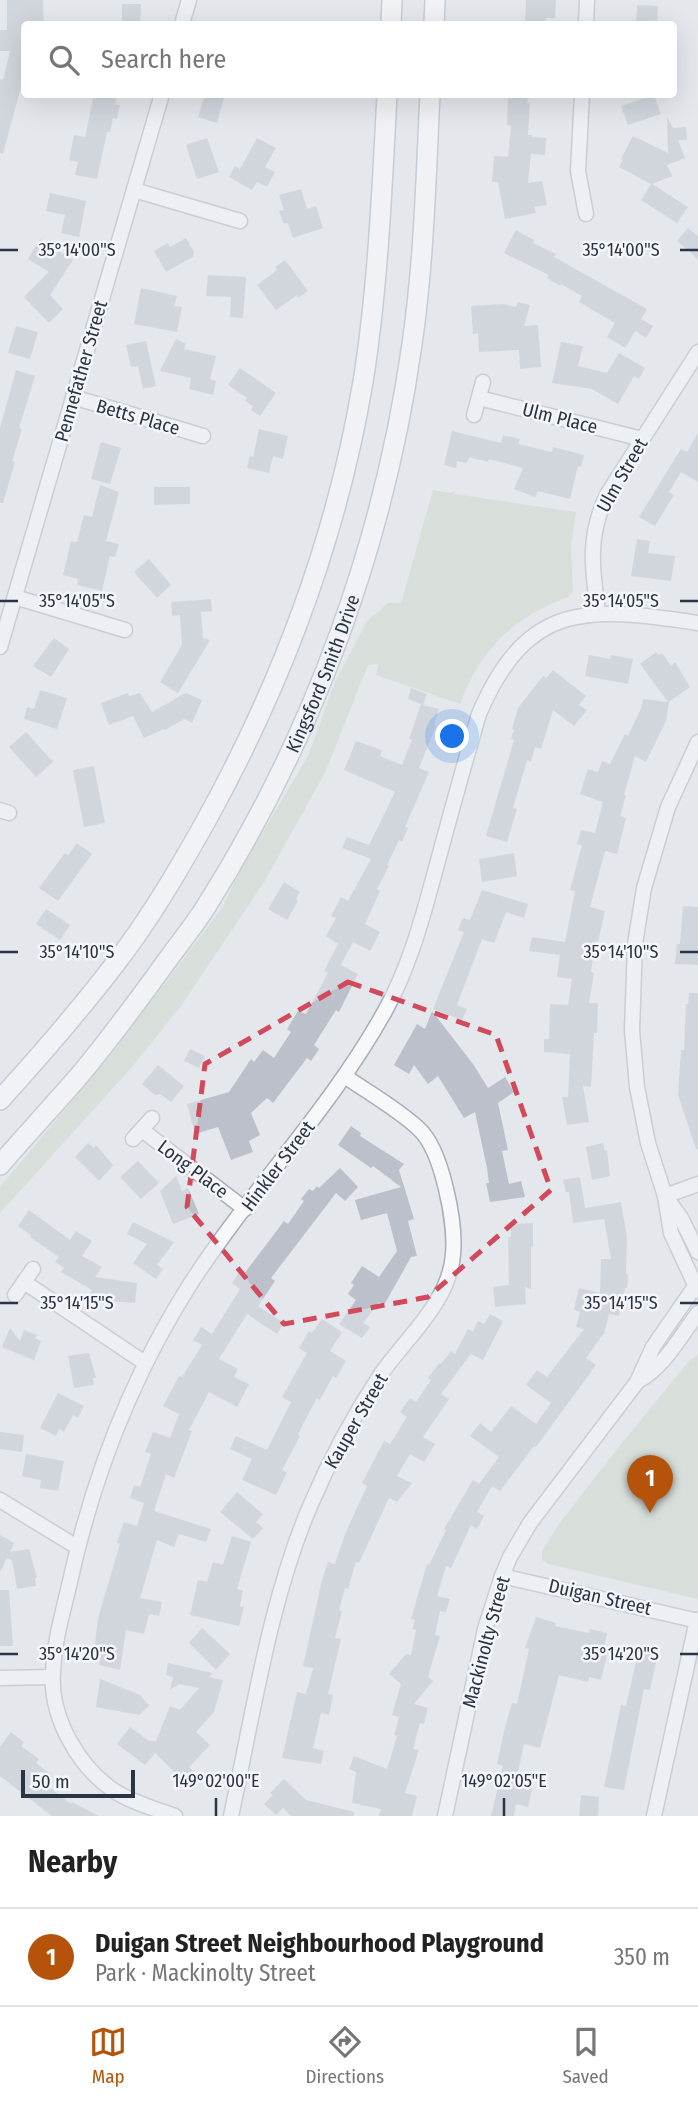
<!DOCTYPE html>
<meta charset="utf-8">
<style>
body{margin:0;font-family:"Fira Sans Condensed",sans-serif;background:#f6f6f6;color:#222}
.scale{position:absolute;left:21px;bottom:18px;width:114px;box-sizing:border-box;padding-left:7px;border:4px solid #2b3445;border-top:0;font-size:19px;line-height:24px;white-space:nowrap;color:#2b3445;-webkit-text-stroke:5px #f4f6f9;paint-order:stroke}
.you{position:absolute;left:453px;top:737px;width:24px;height:24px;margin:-18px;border:5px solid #fff;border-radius:50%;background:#1a73e8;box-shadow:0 0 0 10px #1a73e833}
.badge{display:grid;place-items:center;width:46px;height:46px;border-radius:50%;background:#b45309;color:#fff;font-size:23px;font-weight:700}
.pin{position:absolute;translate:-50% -58px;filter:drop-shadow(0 2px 4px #0008)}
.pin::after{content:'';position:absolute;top:37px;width:24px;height:21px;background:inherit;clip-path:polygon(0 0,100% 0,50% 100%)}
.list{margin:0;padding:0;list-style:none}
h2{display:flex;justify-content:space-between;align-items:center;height:91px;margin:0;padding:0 28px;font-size:30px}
h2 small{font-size:23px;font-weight:400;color:#767676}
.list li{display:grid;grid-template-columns:46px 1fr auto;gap:21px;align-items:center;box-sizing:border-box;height:98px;padding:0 28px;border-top:2px solid #e0e0e0}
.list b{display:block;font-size:26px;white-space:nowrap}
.list p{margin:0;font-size:23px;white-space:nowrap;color:#767676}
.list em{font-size:23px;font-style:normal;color:#767676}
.icon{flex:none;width:38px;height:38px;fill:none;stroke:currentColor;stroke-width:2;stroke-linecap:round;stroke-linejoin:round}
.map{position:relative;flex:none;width:698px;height:1816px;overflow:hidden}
.search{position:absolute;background:#fff;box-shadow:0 7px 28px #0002;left:21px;right:21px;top:21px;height:77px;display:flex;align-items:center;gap:18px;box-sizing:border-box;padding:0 24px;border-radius:7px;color:#767676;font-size:26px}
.sheet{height:189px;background:#fff}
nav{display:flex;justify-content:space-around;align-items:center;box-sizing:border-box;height:98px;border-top:2px solid #e0e0e0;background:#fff;font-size:19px;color:#767676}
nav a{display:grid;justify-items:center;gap:4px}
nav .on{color:#b45309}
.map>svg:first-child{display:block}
.green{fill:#c9d6c5}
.building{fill:#bbc0ca}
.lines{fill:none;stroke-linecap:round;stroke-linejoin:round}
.minor-casing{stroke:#a9aeb7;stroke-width:17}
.major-casing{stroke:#a3abb8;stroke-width:22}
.minor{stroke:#f7f8fa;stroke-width:14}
.major{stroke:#fff;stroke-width:19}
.marked{fill:none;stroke:#d1495b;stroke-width:5;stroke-dasharray:14 9;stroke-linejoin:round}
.ticks{fill:none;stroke:#2b3445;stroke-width:2.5}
.labels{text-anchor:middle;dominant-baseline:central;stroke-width:5;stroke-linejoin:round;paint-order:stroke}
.street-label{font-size:19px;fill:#2b3445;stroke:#f4f6f9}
.ticks-label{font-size:18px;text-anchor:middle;fill:#2b3445;stroke:#f4f6f9;stroke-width:5;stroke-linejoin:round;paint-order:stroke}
</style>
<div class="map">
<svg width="698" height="1816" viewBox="0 0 698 1816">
<rect width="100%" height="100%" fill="#e4e7ec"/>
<g class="green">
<path d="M433,490L450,493L454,491L455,494L576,512L571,545L573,592L568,597C514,617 480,649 460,704L376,675L379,664L368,665L325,773L264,882L181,1006L132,1067L0,1213V1187L111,1054L222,908L240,870L308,756L335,682L367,621L388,603H401Z"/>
<path d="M698,1355V1599L548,1564L542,1560V1551L559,1524L617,1449L690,1360Z"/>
</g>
<g class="building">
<path d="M7,0H43L44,24H24V76L3,154L0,153V79L3,80L10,51H0V30H7Z"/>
<path d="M526,0H556L555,18H546V24H525Z"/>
<path d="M122,4H141L140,24H122Z"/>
<path d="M637,5L658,6L657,24H636Z"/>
<path d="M94,94L117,96L115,104L120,105L117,119L113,118L110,132H107L97,179L75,175L78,162L69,160L74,135L85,137Z"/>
<path d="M205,94H225L217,123L198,117Z"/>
<path d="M508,94H528L527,103H530L528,135H532V137L546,138L545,155L531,154L528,183L542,181L547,205L534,207L536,213L505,219L498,182H492L494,156L508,157L511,126L507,125Z"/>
<path d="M654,95L661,114L628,125L621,106Z"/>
<path d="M667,117L673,128L686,127L687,140H678L685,158L667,165L672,176L652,184L688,207L677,223L641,200L651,184L619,167L623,160L621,159L633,136L668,153Z"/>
<path d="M207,138L219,172L197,179L186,145Z"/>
<path d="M257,138L276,148L265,167L275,172L267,187L257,182L252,190L229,177L235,166L240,169Z"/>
<path d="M301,189L307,209L316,206L323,228L293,238L288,223L284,224L279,211L284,210L279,195Z"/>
<path d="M50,193L86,201L79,237L61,233L65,215L46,211Z"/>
<path d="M688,228L698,236V259L677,241Z"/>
<path d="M516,230L534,240L533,243L556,254L554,257L647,309L641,319L653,326L646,338L635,331L625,348L607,337L615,323L579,302L582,296L561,284L560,286L547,278L549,275L504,253Z"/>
<path d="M186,238L194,252L193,257L166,272L154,251L168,243L170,247Z"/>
<path d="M40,239L73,260L50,295L63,309L49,323L24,297L49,272L28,259Z"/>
<path d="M285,260L308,291L298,298L297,295L276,310L257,285L277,270L275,267Z"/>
<path d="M208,275L246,277L243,318L230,317L231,297L206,296Z"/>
<path d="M141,288L177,296L174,306L182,307L177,332L134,324Z"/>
<path d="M518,302L530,305L524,326L538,325L541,367L520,369L519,350L479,352L478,333L473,334L471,306L503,304L516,307Z"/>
<path d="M16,326L38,332L30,359L8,353Z"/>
<path d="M176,339L186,344L184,349L216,356L210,379L216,381L213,395L189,389L191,378L160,371Z"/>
<path d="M146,341L156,386L143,389L138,366L131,367L126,345Z"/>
<path d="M561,342L583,346L578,366L607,373L619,353L645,368L639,379L634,376L618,404L592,389L552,383Z"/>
<path d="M240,368L276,393L260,416L251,410L253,406L245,401L247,398L228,385Z"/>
<path d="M16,370L35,376L19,428L22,429L12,461L15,462L3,503H0V428Z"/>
<path d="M259,429L288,436L283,459L273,456L269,473L247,468L250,456L253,457Z"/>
<path d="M452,431L501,443L503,435L520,439L518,444L552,452L553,447L584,455L581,467L578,466L570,499L538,491L535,497L514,489L523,468L489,459L488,462L469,457L467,463L457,461L456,468L444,465Z"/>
<path d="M698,433V482L681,472L669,492L674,495L655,526L639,517L681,449L687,452Z"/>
<path d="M101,442L121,448L110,484L91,479Z"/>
<path d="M100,485L119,492L106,541L119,544L115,557L110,556L102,591L77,585L78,579L63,575L71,541L77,542L84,515L92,517Z"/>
<path d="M154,487H190V504L154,505Z"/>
<path d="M637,539L650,541L648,553L675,556L671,581L631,576Z"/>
<path d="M149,559L171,585L157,598L134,572Z"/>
<path d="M211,599L212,611L201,612L203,638L210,640L178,693L160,682L182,645L180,615L172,616L171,602Z"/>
<path d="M54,638L69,649L51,677L33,666Z"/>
<path d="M656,652L659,655L662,653L671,666L675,662L690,687L669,702L666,721L646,762L635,756L624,795H626L620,816L626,818L617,854L605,851L590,907L605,911L598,942L595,941L591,972L594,973L589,1003H598L597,1033H594L591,1087L583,1086L589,1122L567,1125L562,1097H568L570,1054L544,1052V1039H549L550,1004L568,1005L572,979L557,977L560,955L529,951L532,937L565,942L575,891L570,890L582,845L577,844L581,830L595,833L603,802L580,794L588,769L598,772L602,761L610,764L625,734L628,736L641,709L643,699L668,702L640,664Z"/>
<path d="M589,655L610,659L611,655L633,659L628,684L585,676Z"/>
<path d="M553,670L586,696L579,705L587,710L574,726L553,710L541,749L535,747L531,762L527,760L513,808L517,809L507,842L486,836L514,740L511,739L514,730L512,729L518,708L543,676L546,678Z"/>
<path d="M411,688L427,694L423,705L439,709L434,725L436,726L419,768L429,772L405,827L408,828L402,842L399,840L387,865L389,866L377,889L380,891L365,924L380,932L370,951L353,942L341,965L358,974L339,1012L336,1010L314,1045L319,1049L311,1061L307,1058L273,1103L267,1098L251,1113L260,1135L249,1141L253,1152L231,1160L218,1127L195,1134L187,1104L229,1092L251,1059L254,1062L263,1050L274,1058L291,1032L287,1029L298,1011L306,1014L328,973L324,971L338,944L326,936L336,918L331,916L341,897L348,901L371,859L342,848L347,837L369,845L395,792L344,770L356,741L382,750L380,756L402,765L412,740L409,739L421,704L408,699Z"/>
<path d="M40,690L67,698L57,729L24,719L27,707L34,709Z"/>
<path d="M128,693L129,696L140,693L152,712L186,693L202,700L192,723L184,719L165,730L164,729L144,738L133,716L109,725L101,703Z"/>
<path d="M26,732L53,762L36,777L9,747Z"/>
<path d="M94,766L105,823L84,827L73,770Z"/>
<path d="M77,843L92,854L58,901L39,888L65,853L68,855Z"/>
<path d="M514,853L517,876L482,882L479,859Z"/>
<path d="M284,882L300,892L296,899L298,901L287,920L268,909Z"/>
<path d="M482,890L528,904L524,918L506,912L494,943L482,939L457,1005L467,1009L462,1020L433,1009L464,932L458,930L463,918L470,920Z"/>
<path d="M683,906L698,907V965L675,964L677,944H680Z"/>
<path d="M46,909L70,925L60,940L36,924Z"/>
<path d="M689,993H698V1149H696L678,1095L681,1050H684L686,1004H688Z"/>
<path d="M432,1011L473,1064L488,1088L505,1077L514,1092L498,1103L508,1150L502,1151L509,1184L521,1181L525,1197L490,1202L486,1183H489L487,1168L475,1112L464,1118L438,1076L428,1084L414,1065L409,1074L394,1065L417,1024L425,1029Z"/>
<path d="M190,1049L205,1056L199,1068L184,1061Z"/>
<path d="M158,1065L184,1086L171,1102L160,1094L155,1095L142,1084Z"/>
<path d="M351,1126L361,1133L360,1136L404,1164L399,1170L414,1219L408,1221L417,1256L411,1257L384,1305L379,1302L363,1323L370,1327L362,1338L339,1324L356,1300L348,1294L354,1285L351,1283L362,1266L379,1277L397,1251L387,1213L361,1220L355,1200L401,1187L373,1166L371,1168L338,1145Z"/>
<path d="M88,1143L94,1148L96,1145L113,1165L99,1181L75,1157Z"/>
<path d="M603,1143L605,1151L607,1150L610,1176L592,1180L586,1147Z"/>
<path d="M138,1161L159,1183L141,1199L120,1177Z"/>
<path d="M340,1168L358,1187L345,1201L336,1193L271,1278L275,1281L258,1306L284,1323L277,1334L247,1314L219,1359L238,1369L234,1377L249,1384L237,1407L209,1392L189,1430L192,1431L174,1478L166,1474L154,1511L211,1529L206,1542L179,1534L174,1547L157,1540L140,1598L162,1602L159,1616L149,1614L144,1634L126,1630L120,1670L99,1665L101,1653L94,1652L98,1618L120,1544L117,1543L124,1522L137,1526L144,1503L130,1498L134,1485L140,1487L151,1454L145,1452L153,1432L170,1438L179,1414L163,1406L179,1376L182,1377L202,1345L193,1340L201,1327L212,1334L240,1289L232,1283L240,1271L244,1274L284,1221L288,1224L304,1201L301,1199L309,1189L313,1191L317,1186L319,1188Z"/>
<path d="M176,1176L182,1191L188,1188L199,1214L173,1224L160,1191Z"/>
<path d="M580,1177L585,1208L621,1202L627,1237L626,1274H628L627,1288H625L619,1316L609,1314L604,1333L586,1358L596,1365L536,1447L534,1446L500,1491L492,1486L477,1512L484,1516L477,1529L471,1525L451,1568L446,1566L437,1596L450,1599L446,1612L440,1611L435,1635L440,1636L428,1677L433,1681L414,1704L428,1708L424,1724L420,1723L413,1749L419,1750L405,1793L417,1796L412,1816H379L381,1809L352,1803L356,1772L349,1769L354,1756L387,1769L397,1736L394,1735L399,1717L392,1715L401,1684L389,1674L406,1654L411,1655L416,1630L412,1629L415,1620L411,1619L427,1564L429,1565L446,1530L444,1529L473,1480L479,1484L499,1457L470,1436L480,1423L491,1432L511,1406L536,1424L551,1403L526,1385L537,1370L547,1377L584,1329L576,1327L580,1312L574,1310L579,1288L600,1293L601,1259H611L604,1219L573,1223L569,1192H566L563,1180Z"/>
<path d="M29,1210L70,1240L76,1231L92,1241L82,1256L102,1267L95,1277L137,1283L135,1303L97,1300L90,1294L92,1290L61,1272L64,1268L55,1262L59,1257L30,1237L31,1235L18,1226Z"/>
<path d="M133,1222L174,1242L157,1265L163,1269L156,1279L133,1263L147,1244L127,1234Z"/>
<path d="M533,1223V1247H531V1289L525,1287L526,1304L495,1307L493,1287L509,1285L508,1237H511V1224Z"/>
<path d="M490,1314L503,1321L483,1360L471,1354L441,1394L449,1399L423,1437L435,1444L424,1462L410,1454L397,1476L412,1483L397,1502L389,1498L359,1563L356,1562L348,1589L345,1588L339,1610L342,1611L335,1638L341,1639L328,1694L333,1695L329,1715L321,1713L313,1748L324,1751L321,1764L282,1758L297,1692L306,1694L313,1668L303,1666L322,1580L328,1562L335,1564L345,1534L367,1486L362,1483L384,1441L390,1444L407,1417L400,1412L410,1398L416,1402L431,1380L428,1378L439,1363L441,1364L451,1351L455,1354L468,1329L473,1332L478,1321L484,1324Z"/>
<path d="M322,1319L342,1332L330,1351L346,1361L336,1378L333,1376L320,1400L317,1398L303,1424L298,1435L300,1436L282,1470L287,1472L276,1495L242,1480L252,1459L230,1449L236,1436L267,1450L291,1402L282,1397L307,1353L299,1348L309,1331L312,1333Z"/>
<path d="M10,1328L20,1341L24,1330L37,1335L35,1338L41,1341L34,1359L36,1361L2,1347Z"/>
<path d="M89,1353L96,1378H93L94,1385L74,1388L68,1356Z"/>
<path d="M58,1393L84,1406L78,1418L73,1415L64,1432L59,1429L56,1436L40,1428Z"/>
<path d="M0,1432L24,1435L22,1452L0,1449Z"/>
<path d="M26,1454L64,1461L58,1491L40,1488L41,1480L22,1476Z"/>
<path d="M237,1492L263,1514L256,1522L263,1528L253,1539L220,1512Z"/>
<path d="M0,1535L14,1543L10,1552L29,1549L37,1578H35L36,1586L17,1589L12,1560L7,1558L0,1572Z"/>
<path d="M232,1536L251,1542L237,1589L243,1590L240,1606L244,1607L239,1626L190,1615L198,1580L207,1582L213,1562L223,1565Z"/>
<path d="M0,1590H9L13,1646H0Z"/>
<path d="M536,1617L556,1623L555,1626L589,1633L590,1629L607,1633L603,1654L607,1655L601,1680L589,1677L588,1682L559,1675L540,1748L524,1744L516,1781L533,1785L528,1807L516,1804L514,1816H491L503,1766L497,1764L505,1727L512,1703L517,1704L529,1649L525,1648Z"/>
<path d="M202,1628L230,1654L216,1670L189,1643Z"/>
<path d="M640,1644L659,1649L650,1690L644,1689L624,1790L604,1787L621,1705L626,1706Z"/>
<path d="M168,1663L213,1673L209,1677L223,1680L214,1712L196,1732L210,1745L189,1767L198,1775L188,1785L155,1753L145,1765L117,1744L130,1727L149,1741H156L170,1706L180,1710L199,1688L179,1684L170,1690L173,1677L166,1675Z"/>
<path d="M100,1679L140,1695L149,1706L139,1715L96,1707Z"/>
<path d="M11,1732L24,1742L21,1746L39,1759L36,1763L53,1776L46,1785L71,1804L72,1802L99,1816H52L0,1776V1747Z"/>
<path d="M284,1779L306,1800L354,1812V1816H291L283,1808L276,1815L264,1804L273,1795L270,1793Z"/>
<path d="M581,1795L599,1797L598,1816H579Z"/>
</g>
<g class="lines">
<g class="minor-casing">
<g id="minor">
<path d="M182,24L189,0"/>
<path d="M586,24L587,0"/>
<path d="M582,94L578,171L586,214"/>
<path d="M134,190L240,221"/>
<path d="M73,397L203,436"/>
<path d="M479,398L642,439"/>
<path d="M474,415L483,382"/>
<path d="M15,597L125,630"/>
<path d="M598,612C592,568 587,535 608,493L698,352"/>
<path d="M0,647L162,94"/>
<path d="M698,742L668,807L644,888L635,944L632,1030L637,1087L648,1143L665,1196L671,1233L698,1291"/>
<path d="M0,810L9,813"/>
<path d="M142,1130L245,1209"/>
<path d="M133,1139L152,1118"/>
<path d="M665,1196L698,1184"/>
<path d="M668,1200L681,1218L698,1252"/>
<path d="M24,1282L145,1363"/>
<path d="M15,1295L33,1269"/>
<path d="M638,1381C664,1367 680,1337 698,1313"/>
<path d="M0,1500L77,1547"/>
<path d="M502,1576L698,1621"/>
<path d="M0,1678L52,1677"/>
<path d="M175,1816C156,1809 133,1803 116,1792C79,1768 50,1718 53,1673C54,1643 62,1615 69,1586C92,1479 131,1378 189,1286C250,1191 330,1110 385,1011C410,966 423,916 436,868C450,816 464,765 479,714C528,599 590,607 698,623"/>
<path d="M231,1816C253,1715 270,1598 311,1504C330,1459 354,1415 381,1374C407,1337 450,1301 453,1254C456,1223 442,1150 419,1129C399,1110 369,1093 346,1077"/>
<path d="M445,1816L485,1629L502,1576L510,1557L530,1523L637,1382L653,1347L698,1282"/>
<path d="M654,1816L697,1620"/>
</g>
</g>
<g class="major-casing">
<g id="major">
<path d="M391,24L392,0"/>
<path d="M434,24L435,0"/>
<path d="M0,1100C40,1056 79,1011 115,964C150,919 179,869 207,819C282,683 337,536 363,382C378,287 382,191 387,94"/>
<path id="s1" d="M0,1165C26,1135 53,1106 79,1076C111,1038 140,998 169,958C182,940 196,923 207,905C314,735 384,543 412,344C424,262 426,177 430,94"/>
</g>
</g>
<use href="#minor" class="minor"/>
<use href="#major" class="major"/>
</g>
<path d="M0 0H698V1816H0ZM348,982L496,1035L551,1190L428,1297L284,1324L187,1207L205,1064Z" fill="#e4e7ec" fill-opacity=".55" fill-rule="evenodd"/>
<path class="marked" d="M348,982L496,1035L551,1190L428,1297L284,1324L187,1207L205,1064Z"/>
<path class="ticks" d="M0,250H18M680,250H698M0,601H18M680,601H698M0,952H18M680,952H698M0,1303H18M680,1303H698M0,1654H18M680,1654H698M216,1798V1816M504,1798V1816"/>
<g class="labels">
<g class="street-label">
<text transform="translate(81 371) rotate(-74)">Pennefather Street</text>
<text transform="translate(138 417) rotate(16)">Betts Place</text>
<text transform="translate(560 418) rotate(14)">Ulm Place</text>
<text transform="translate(622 475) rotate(-60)">Ulm Street</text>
<text stroke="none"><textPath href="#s1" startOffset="592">Kingsford Smith Drive</textPath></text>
<text transform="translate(278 1166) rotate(-53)">Hinkler Street</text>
<text transform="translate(193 1169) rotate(37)">Long Place</text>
<text transform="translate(356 1421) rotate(-60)">Kauper Street</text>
<text transform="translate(600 1597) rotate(13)">Duigan Street</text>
<text transform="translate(486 1642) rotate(-75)">Mackinolty Street</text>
</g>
</g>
<g class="ticks-label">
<text x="77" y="256">35°14'00"S</text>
<text x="621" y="256">35°14'00"S</text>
<text x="77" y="607">35°14'05"S</text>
<text x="621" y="607">35°14'05"S</text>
<text x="77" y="958">35°14'10"S</text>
<text x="621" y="958">35°14'10"S</text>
<text x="77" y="1309">35°14'15"S</text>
<text x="621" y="1309">35°14'15"S</text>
<text x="77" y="1660">35°14'20"S</text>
<text x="621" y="1660">35°14'20"S</text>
<text x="216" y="1787">149°02'00"E</text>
<text x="504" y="1787">149°02'05"E</text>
</g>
</svg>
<div class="scale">50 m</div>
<div class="you"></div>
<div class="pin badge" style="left:650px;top:1513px">1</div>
<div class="search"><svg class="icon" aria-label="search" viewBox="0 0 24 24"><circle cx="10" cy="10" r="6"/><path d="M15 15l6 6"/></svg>Search here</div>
</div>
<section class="sheet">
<h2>Nearby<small></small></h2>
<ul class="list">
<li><span class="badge">1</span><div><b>Duigan Street Neighbourhood Playground</b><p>Park · Mackinolty Street</p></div><em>350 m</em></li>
</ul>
</section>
<nav>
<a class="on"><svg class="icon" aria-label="map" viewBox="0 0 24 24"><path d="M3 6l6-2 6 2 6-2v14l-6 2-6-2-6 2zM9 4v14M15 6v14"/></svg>Map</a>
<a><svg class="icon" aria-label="directions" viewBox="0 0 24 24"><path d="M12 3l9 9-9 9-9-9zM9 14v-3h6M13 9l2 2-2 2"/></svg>Directions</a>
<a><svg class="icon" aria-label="saved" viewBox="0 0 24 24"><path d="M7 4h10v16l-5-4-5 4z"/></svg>Saved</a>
</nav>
